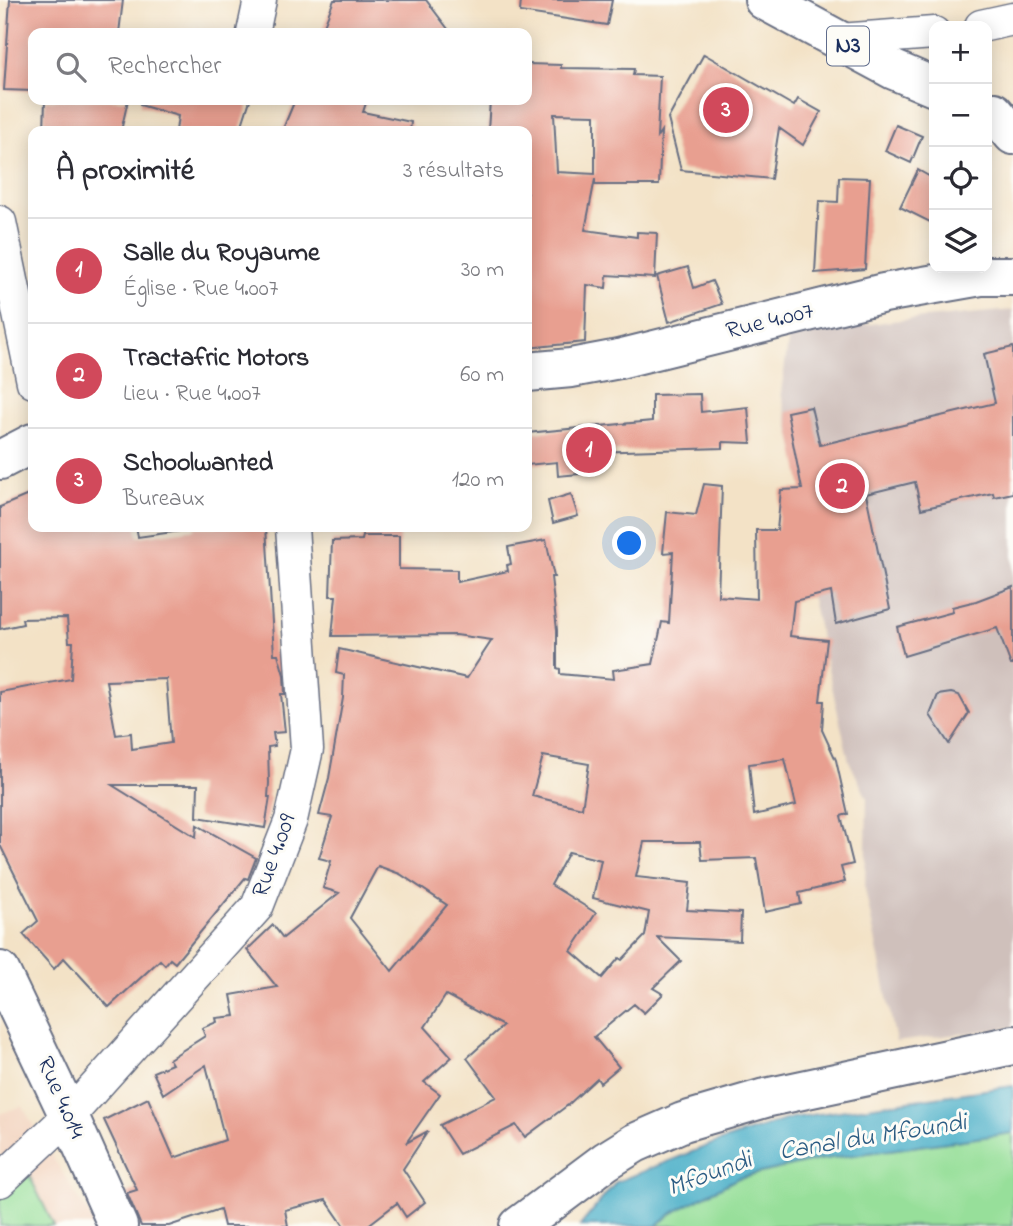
<!DOCTYPE html>
<html lang="fr">
<meta charset="utf-8">
<style>
body{margin:0;font-family:"Indie Flower",sans-serif;background:#f2f2f3;color:#2b2b33}
.controls{position:absolute;right:21px;top:21px;display:grid;overflow:hidden;border-radius:14px;box-shadow:0 4px 18px #0003}
.controls button{width:63px;height:63px;display:grid;place-items:center;padding:0;border:0;border-bottom:2px solid #e1e1e2;background:#fff;color:#2b2b33;font:35px sans-serif}
.you{position:absolute;left:630px;top:544px;width:24px;height:24px;margin:-18px;border:5px solid #fff;border-radius:50%;background:#1a73e8;box-shadow:0 0 0 10px #1a73e833}
.badge{display:grid;place-items:center;width:46px;height:46px;border-radius:50%;background:#d1495b;color:#fff;font-size:23px;font-weight:700}
.pin{position:absolute;translate:-50% -50%;border:4px solid #fff;box-shadow:0 2px 7px #0006}
.list{margin:0;padding:0;list-style:none}
h2{display:flex;justify-content:space-between;align-items:center;height:91px;margin:0;padding:0 28px;font-size:30px}
h2 small{font-size:23px;font-weight:400;color:#7c7c81}
.list li{display:grid;grid-template-columns:46px 1fr auto;gap:21px;align-items:center;box-sizing:border-box;height:105px;padding:0 28px;border-top:2px solid #e1e1e2}
.list b{display:block;font-size:26px;white-space:nowrap}
.list p{margin:0;font-size:23px;white-space:nowrap;color:#7c7c81}
.list em{font-size:23px;font-style:normal;color:#7c7c81}
.icon{flex:none;width:38px;height:38px;fill:none;stroke:currentColor;stroke-width:2;stroke-linecap:round;stroke-linejoin:round}
.map{position:relative;flex:none;width:1013px;height:1226px;overflow:hidden}
.search{position:absolute;background:#fff;box-shadow:0 4px 18px #0003;left:28px;top:28px;width:504px;height:77px;display:flex;align-items:center;gap:18px;box-sizing:border-box;padding:0 24px;border-radius:14px;color:#7c7c81;font-size:26px}
.panel{position:absolute;background:#fff;box-shadow:0 4px 18px #0003;left:28px;top:126px;width:504px;height:406px;border-radius:14px}
.map>svg:first-child{display:block}
.built{fill:#f3d4bf}
.industrial{fill:#cfc0bb}
.green{fill:#97df9a;stroke:#59877c;stroke-width:2}
.water{fill:#48afc8;stroke:#326f93;stroke-width:2}
.building{fill:#e89f90;fill-rule:evenodd}
.lines{fill:none;stroke-linecap:round;stroke-linejoin:round}
.minor-casing{stroke:#676e82;stroke-width:35}
.major-casing{stroke:#676e82;stroke-width:42}
.highway-casing{stroke:#676e82;stroke-width:42}
.minor{stroke:#fff;stroke-width:32}
.major{stroke:#fff;stroke-width:38}
.highway{stroke:#fff;stroke-width:38}
.labels{text-anchor:middle;dominant-baseline:central;stroke-width:6;stroke-linejoin:round;paint-order:stroke}
.shield{fill:#fdfcf7;stroke:#5f6c8c;stroke-width:2}
.shield-label{font-size:23px;font-weight:bold;fill:#1b2f5e}
.street-label{font-size:24px;fill:#1b2f5e;stroke:#fdfcf7}
.water-label{font-size:26px;font-style:italic;fill:#2b5c83;stroke:#fdfcf7}
</style>
<div class="map">
<svg width="1013" height="1226" viewBox="0 0 1013 1226">
<rect width="100%" height="100%" fill="#fdfcf7"/>
<filter id="ink" filterUnits="userSpaceOnUse"><feTurbulence type="fractalNoise" baseFrequency=".0143" numOctaves="2"/><feDisplacementMap in="SourceGraphic" scale="14" xChannelSelector="R" yChannelSelector="G"/><feConvolveMatrix kernelMatrix="1 2 1 2 8 2 1 2 1" color-interpolation-filters="sRGB"/></filter>
<filter id="wash" filterUnits="userSpaceOnUse"><feTurbulence type="fractalNoise" baseFrequency=".00686" numOctaves="4" result="noise"/><feDisplacementMap in="SourceGraphic" scale="28" xChannelSelector="R" yChannelSelector="G"/><feGaussianBlur stdDeviation="1.57" result="paint"/><feColorMatrix in="noise" values="0 0 0 0 0 0 0 0 0 0 0 0 0 0 0 0 0 1.4 0 .05"/><feComposite in="paint" operator="in"/></filter>
<g filter="url(#wash)">
<rect width="100%" height="100%" fill="#f3e2c6"/>
<path class="built" d="M22,1106L95,1226H0V1114Z"/>
<path class="industrial" d="M1013,310V1027L896,1042L865,889L867,798L849,761L806,573L807,503L781,393L789,336L892,321Z"/>
<g class="green">
<path d="M1013,1133V1226H656L672,1213L738,1178L817,1160Z"/>
<path d="M29,1175L54,1226H0V1186Z"/>
</g>
<path class="water" d="M1013,1086V1133L817,1160L738,1178L672,1213L656,1226H580L616,1182L712,1144L791,1118Z"/>
<g id="blocks">
<g class="building">
<path d="M10,0H123L119,33H33V91L4,90Z"/>
<path d="M334,0H426L451,33H321Z"/>
<path d="M521,0H612L607,25L520,12Z"/>
<path d="M704,54L794,106L798,99L821,112L803,145L779,128L771,179L681,170L668,119Z"/>
<path d="M527,64L561,65V68L634,69L633,75L660,76L657,137L661,131L659,185H595V179L585,230L637,237V232L657,233L655,278L607,275L606,288L587,285L585,342L527,348V131H488L490,100H527ZM554,114L595,115V174L557,172Z"/>
<path d="M45,100H128L121,131H44Z"/>
<path d="M141,100H250L240,131H176L178,116L140,105Z"/>
<path d="M295,100H367L363,112L411,122L410,131H282Z"/>
<path d="M896,125L922,136L911,163L885,151Z"/>
<path d="M918,170L934,179V224L900,207Z"/>
<path d="M839,177L870,178L865,269L815,273L819,201L838,202Z"/>
<path d="M688,267L694,288L712,281L722,304L669,322L657,276Z"/>
<path d="M1013,347V493L994,497L993,493L921,509L915,482L866,494L890,609L836,624L831,592L794,601L790,636L827,640L820,701H824L822,730L836,760L848,814L841,816L853,864L841,867L845,882L799,893L801,904L765,912L756,858L702,860L700,842H644L636,877L690,883L687,910L741,913L740,941L657,937L681,961L653,988L663,994L644,1013L634,1004L594,1037L619,1067L600,1083L597,1078L568,1105L525,1137L516,1125L459,1154L440,1125L496,1097L467,1058L503,1026L446,995L425,1027L452,1057L424,1082L440,1094L406,1143L428,1131L403,1169L425,1202L406,1217L397,1203L367,1226H344L326,1200L285,1210L288,1226H224L220,1209L169,1226H141L127,1193L137,1190L104,1120L148,1098L174,1158L225,1140L206,1065L163,1094L153,1072L172,1064L169,1059L205,1036L202,1028L217,1022L216,1018L235,1016L231,995L277,987L247,950L273,925L283,938L339,893L323,888L331,861L319,858L332,817L319,815L329,778L343,698L344,675L336,673L339,649L467,678L492,640L456,635L332,636L336,596H330L332,541L362,540L363,536H399V569L457,570V582L508,571L507,565L511,564L508,547L546,540L554,577H551L557,630V668L560,669V674L614,679L613,670L653,664L662,622L669,623L673,552L663,553L667,512L696,515L704,484L722,486L718,596L757,599L756,530H777L781,490L802,489L787,412L811,407L820,445L995,403L984,354ZM543,756L589,764L582,808L532,796ZM785,759L796,805L754,815L749,764ZM569,852L601,860L593,898L649,912L645,936L622,960L619,958L602,978L571,951L596,913L551,885ZM378,866L400,874L447,905L392,971L350,918Z"/>
<path d="M700,394L701,412L748,407L751,443L723,442V448L591,452L590,473L558,476L557,462L527,465V433L652,421V395Z"/>
<path d="M33,493V527H136L138,537L195,529L194,527H266L274,654H278L284,675L285,694H281L285,732L273,733L275,746L268,747L269,783L268,797H270L265,828L197,817L198,785H112L196,837L197,825L256,858L248,879L245,878L175,963L170,959L165,965L160,960L109,1007L64,958L54,969L23,934L38,921L0,845V692L71,679L73,642H69L67,618L22,619L23,624L0,629V507ZM166,679L171,743L132,749L131,733L116,735L106,681Z"/>
<path d="M571,494L578,516L553,523L548,501Z"/>
<path d="M1013,587V665H1011L997,628L904,656L897,627L953,612L952,607L976,601Z"/>
<path d="M951,693L959,695L969,713L949,744L930,715L938,695Z"/>
</g>
</g>
</g>
<g filter="url(#ink)">
<use href="#blocks" fill-opacity="0" stroke="#676e82" stroke-width="2"/>
<g class="lines">
<g class="minor-casing">
<g id="minor">
<path d="M981,26L1013,19"/>
<path d="M253,33L260,0"/>
<path d="M839,40L934,33"/>
<path d="M0,222L33,382"/>
<path d="M0,1181L69,1116L257,907L291,820L307,749L292,527"/>
</g>
</g>
<g class="major-casing">
<g id="major">
<path d="M527,372L571,368L619,359L884,293L981,276H1013"/>
<path d="M0,460L33,443"/>
<path d="M0,971L69,1116L118,1226"/>
<path d="M519,1226L606,1161L635,1143L683,1122L765,1098L1013,1045"/>
</g>
</g>
<g class="highway-casing">
<g id="highway">
<path d="M764,0L894,70L934,87"/>
<path d="M994,112L1013,135"/>
</g>
</g>
<use href="#minor" class="minor"/>
<use href="#major" class="major"/>
<use href="#highway" class="highway"/>
</g>
</g>
<g class="labels">
<rect class="shield" x="827" y="26.5" width="42" height="39" rx="5"/>
<g class="shield-label">
<text x="848" y="46">N3</text>
</g>
<g class="street-label">
<text transform="translate(770 322) rotate(-14)">Rue 4.007</text>
<text transform="translate(275 856) rotate(-70)">Rue 4.009</text>
<text transform="translate(60 1098) rotate(66)">Rue 4.014</text>
</g>
<g class="water-label">
<text transform="translate(873 1138) rotate(-9)">Canal du Mfoundi</text>
<text transform="translate(710 1175) rotate(-20)">Mfoundi</text>
</g>
</g>
</svg>
<div class="controls">
<button>+</button>
<button>−</button>
<button><svg class="icon" aria-label="locate" viewBox="0 0 24 24"><circle cx="12" cy="12" r="6"/><path d="M12 2v4M12 18v4M2 12h4M18 12h4"/></svg></button>
<button><svg class="icon" aria-label="layers" viewBox="0 0 24 24"><path d="M12 4l9 5-9 5-9-5zM3 14l9 5 9-5"/></svg></button>
</div>
<div class="you"></div>
<div class="pin badge" style="left:589px;top:450px">1</div>
<div class="pin badge" style="left:842px;top:486px">2</div>
<div class="pin badge" style="left:726px;top:110px">3</div>
<div class="search"><svg class="icon" aria-label="search" viewBox="0 0 24 24"><circle cx="10" cy="10" r="6"/><path d="M15 15l6 6"/></svg>Rechercher</div>
<section class="panel">
<h2>À proximité<small>3 résultats</small></h2>
<ul class="list">
<li><span class="badge">1</span><div><b>Salle du Royaume</b><p>Église · Rue 4.007</p></div><em>30 m</em></li>
<li><span class="badge">2</span><div><b>Tractafric Motors</b><p>Lieu · Rue 4.007</p></div><em>60 m</em></li>
<li><span class="badge">3</span><div><b>Schoolwanted</b><p>Bureaux</p></div><em>120 m</em></li>
</ul>
</section>
</div>
